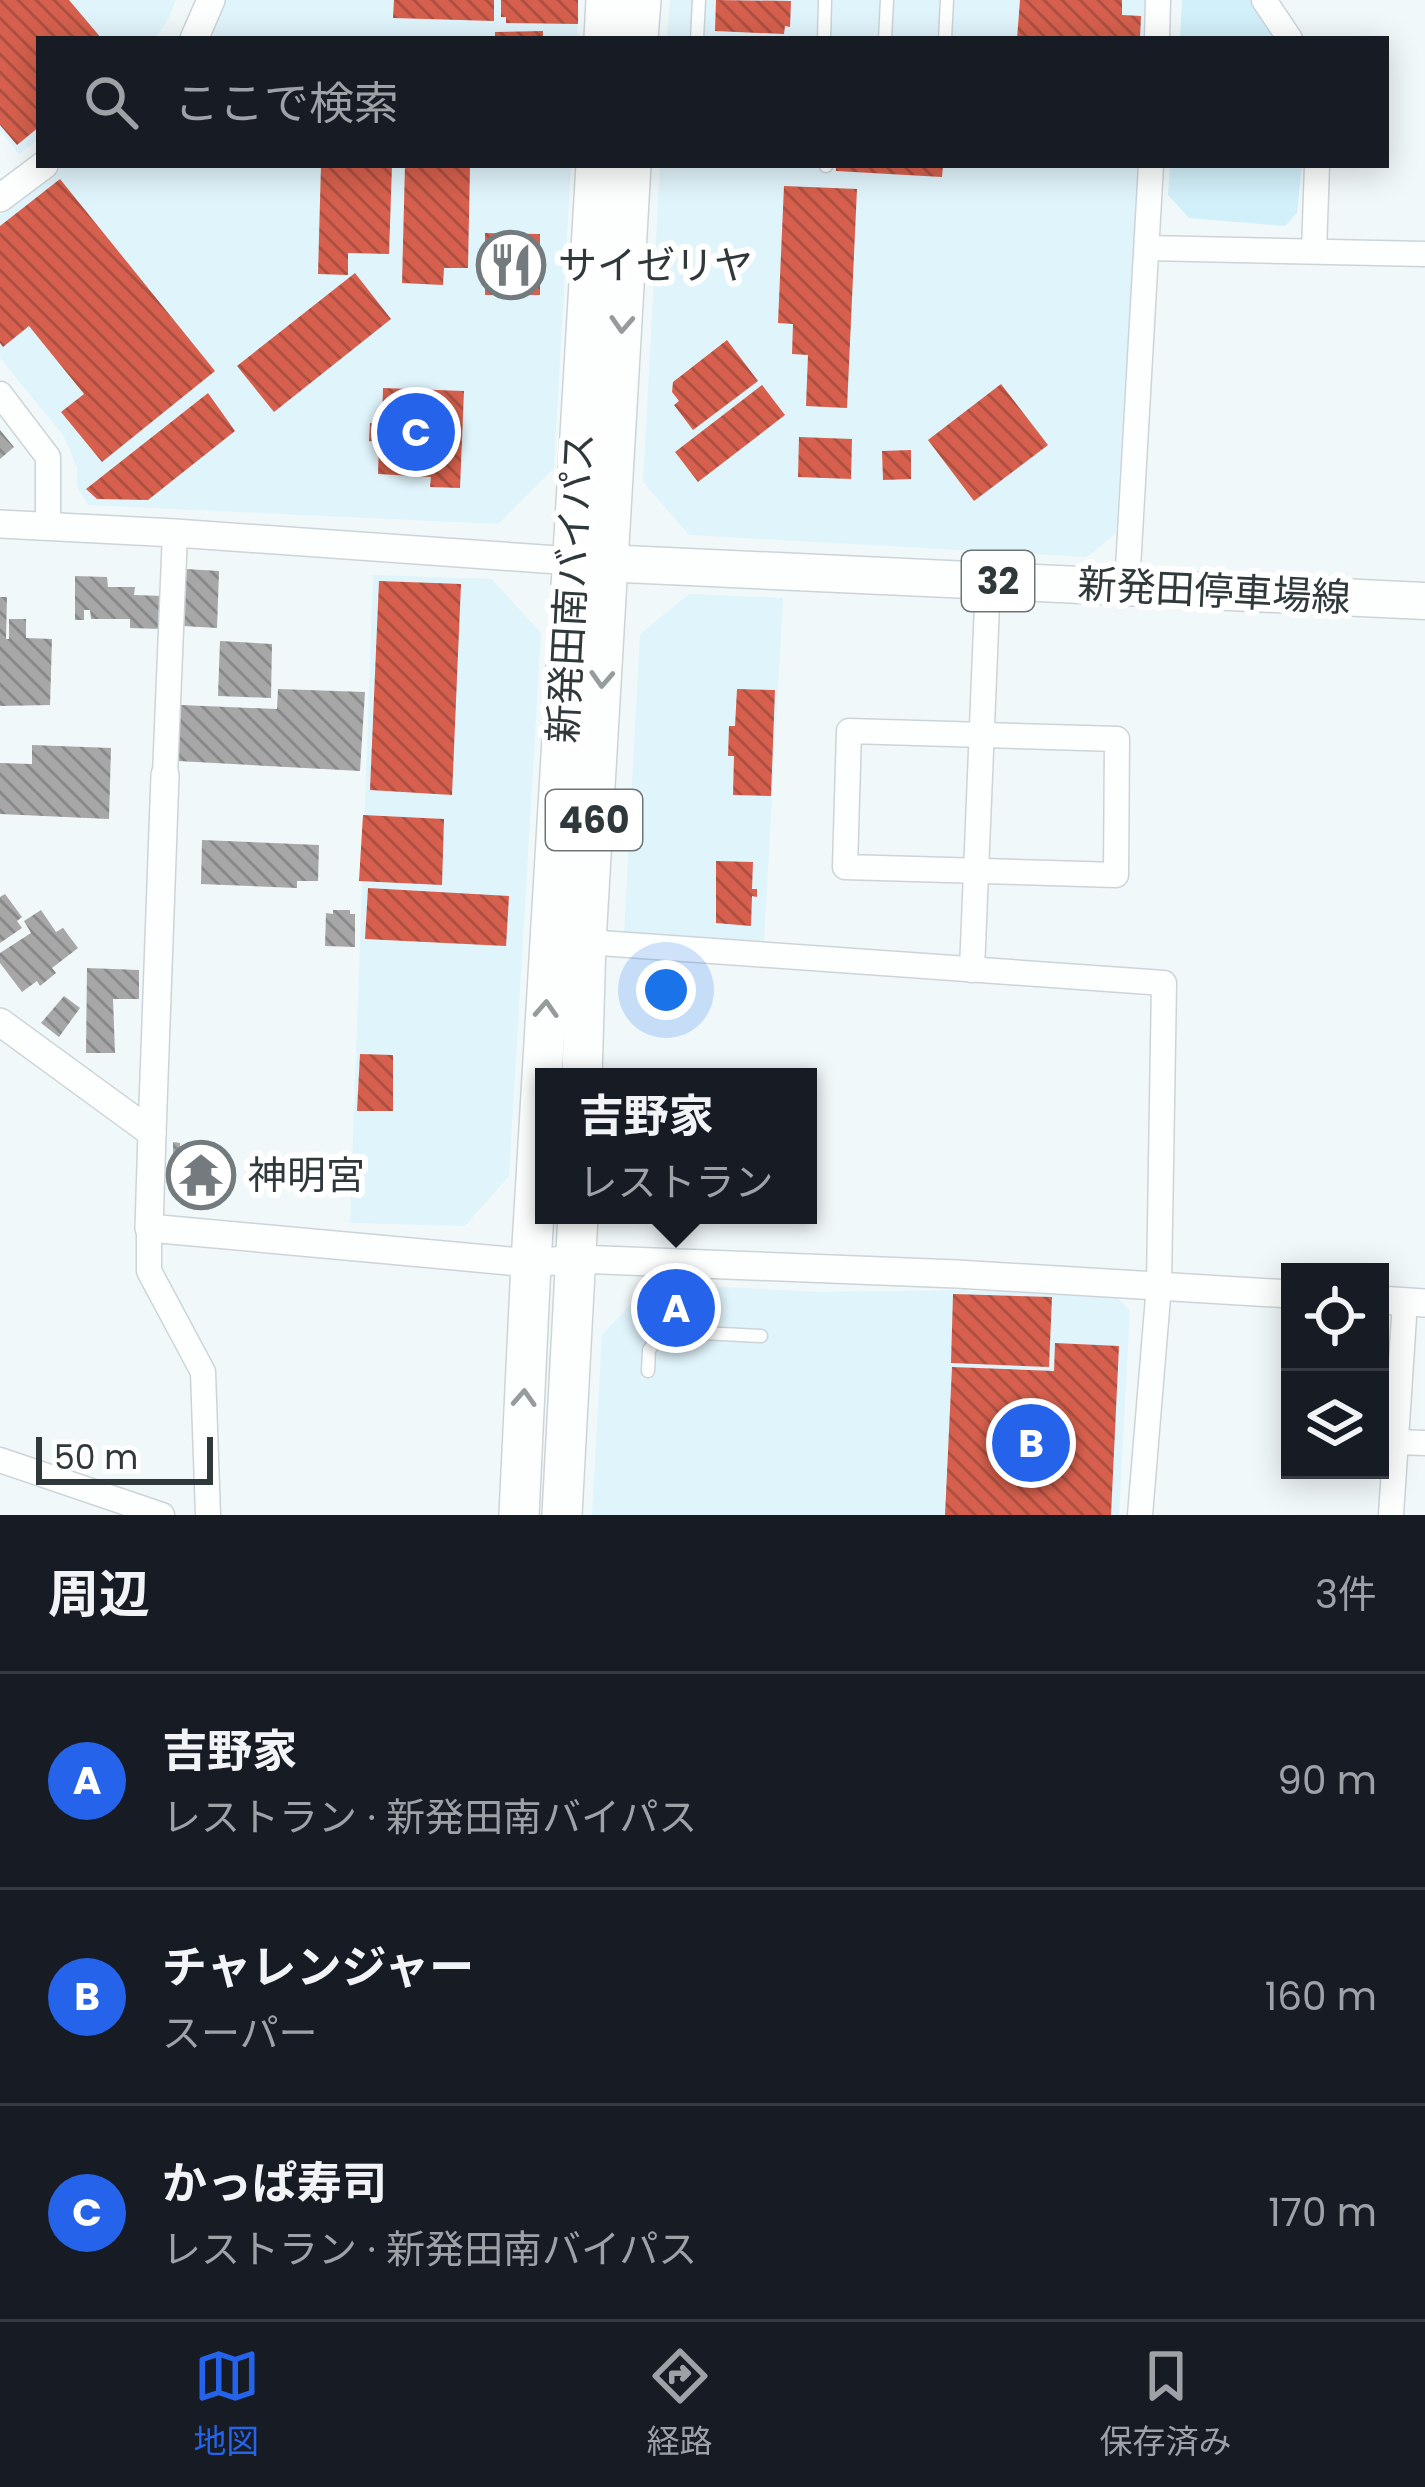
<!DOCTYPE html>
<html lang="ja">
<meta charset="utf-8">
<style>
body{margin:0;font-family:Poppins,"Noto Sans JP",sans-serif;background:#242831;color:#f1f3f6}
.controls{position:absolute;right:36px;bottom:36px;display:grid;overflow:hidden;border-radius:0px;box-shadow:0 6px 30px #0003}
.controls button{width:108px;height:108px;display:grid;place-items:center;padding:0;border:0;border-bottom:3px solid #363941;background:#171b24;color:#f1f3f6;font:60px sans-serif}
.scale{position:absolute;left:36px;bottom:30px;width:177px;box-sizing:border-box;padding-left:12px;border:6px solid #2f383b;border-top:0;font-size:33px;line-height:42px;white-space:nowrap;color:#2f383b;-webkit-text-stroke:9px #fff;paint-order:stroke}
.you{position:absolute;left:666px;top:990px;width:42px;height:42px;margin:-30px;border:9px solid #fff;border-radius:50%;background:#1a73e8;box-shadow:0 0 0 18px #1a73e833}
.badge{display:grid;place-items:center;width:78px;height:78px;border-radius:50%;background:#2563eb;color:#fff;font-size:39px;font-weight:700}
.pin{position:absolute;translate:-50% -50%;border:6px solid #fff;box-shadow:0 3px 12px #0006}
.popup{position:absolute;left:535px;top:1068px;width:282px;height:156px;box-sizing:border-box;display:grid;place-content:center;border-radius:0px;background:#171b24;filter:drop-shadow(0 3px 9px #0005);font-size:39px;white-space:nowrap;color:#9ea1a6}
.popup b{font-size:45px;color:#f1f3f6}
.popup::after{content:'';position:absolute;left:50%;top:100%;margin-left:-24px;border:24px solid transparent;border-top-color:#171b24}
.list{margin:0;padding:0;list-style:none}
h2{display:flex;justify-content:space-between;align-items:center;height:156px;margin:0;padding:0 48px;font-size:51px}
h2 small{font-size:39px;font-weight:400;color:#9ea1a6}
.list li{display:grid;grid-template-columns:78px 1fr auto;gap:36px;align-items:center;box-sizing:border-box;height:216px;padding:0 48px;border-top:3px solid #363941}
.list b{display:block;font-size:45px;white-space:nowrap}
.list p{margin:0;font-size:39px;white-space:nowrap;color:#9ea1a6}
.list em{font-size:39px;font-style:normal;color:#9ea1a6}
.icon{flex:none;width:66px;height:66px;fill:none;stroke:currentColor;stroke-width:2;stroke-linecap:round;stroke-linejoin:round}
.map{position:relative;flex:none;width:1425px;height:1515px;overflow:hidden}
.search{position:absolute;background:#171b24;box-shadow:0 6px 30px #0003;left:36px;right:36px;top:36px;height:132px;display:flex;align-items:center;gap:30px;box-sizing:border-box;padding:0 42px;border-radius:0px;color:#9ea1a6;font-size:45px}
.sheet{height:804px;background:#171b24}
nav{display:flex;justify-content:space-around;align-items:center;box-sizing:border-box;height:168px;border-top:3px solid #363941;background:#171b24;font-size:33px;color:#9ea1a6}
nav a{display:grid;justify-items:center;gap:6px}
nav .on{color:#2563eb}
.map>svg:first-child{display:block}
.built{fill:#e0f4fb}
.green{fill:#d2f0fa}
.shops{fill:url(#shops-back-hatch)}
.public{fill:url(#public-back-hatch)}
.building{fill:url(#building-back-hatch)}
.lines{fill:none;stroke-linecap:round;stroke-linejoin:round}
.service-casing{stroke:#cdd4d7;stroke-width:15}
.minor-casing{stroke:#cdd4d7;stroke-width:27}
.tertiary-casing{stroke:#cdd4d7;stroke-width:30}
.primary-casing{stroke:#cdd4d7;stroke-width:39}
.trunk-casing{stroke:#cdd4d7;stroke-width:42}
.service{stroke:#fdfefe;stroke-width:12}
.minor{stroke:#fdfefe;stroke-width:24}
.tertiary{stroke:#fdfefe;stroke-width:27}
.primary{stroke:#fdfefe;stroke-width:36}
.trunk{stroke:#fdfefe;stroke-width:39}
.oneway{stroke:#969b9c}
.labels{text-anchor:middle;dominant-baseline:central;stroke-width:12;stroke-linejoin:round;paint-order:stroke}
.shield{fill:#fff;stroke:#6d7476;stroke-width:3}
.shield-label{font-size:36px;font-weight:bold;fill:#2f383b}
.poi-label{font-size:39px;fill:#2f383b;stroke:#fff;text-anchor:start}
.street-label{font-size:39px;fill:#2f383b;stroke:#fff}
</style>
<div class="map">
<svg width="1425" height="1515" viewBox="0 0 1425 1515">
<defs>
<pattern id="shops-back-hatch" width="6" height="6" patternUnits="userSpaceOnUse" patternTransform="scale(3)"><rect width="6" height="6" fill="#d6604d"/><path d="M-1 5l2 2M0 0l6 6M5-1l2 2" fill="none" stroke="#ae5041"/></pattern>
<pattern id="public-back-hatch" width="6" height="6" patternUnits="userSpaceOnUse" patternTransform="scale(3)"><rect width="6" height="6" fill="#5aae61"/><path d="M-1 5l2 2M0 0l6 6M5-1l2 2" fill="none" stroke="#4b8f51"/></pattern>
<pattern id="building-back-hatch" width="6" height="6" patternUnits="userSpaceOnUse" patternTransform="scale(3)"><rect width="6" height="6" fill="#a7a7a8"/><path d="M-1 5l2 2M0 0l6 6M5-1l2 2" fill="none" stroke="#88898a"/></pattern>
</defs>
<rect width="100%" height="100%" fill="#f1f8fa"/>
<g class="built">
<path d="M0,0H176L166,23L154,39H39V139L19,154L0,130Z"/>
<path d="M219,0H579L577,39H203Z"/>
<path d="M670,0H1147L1146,39H667Z"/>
<path d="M64,165H571L554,468L498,524L88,505L77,486V467L63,435L0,358V215Z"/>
<path d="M660,165H1139L1116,533L1087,557L689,535L643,482Z"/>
<path d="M373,575L492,579L541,633L509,1176L465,1226L350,1223Z"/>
<path d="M689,594L783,598L764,941L624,934L640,634Z"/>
<path d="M650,1283L819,1292L961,1290L1118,1298L1130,1310L1119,1515H592L602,1335Z"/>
</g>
<g class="green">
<path d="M1182,0H1250L1274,39H1180Z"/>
<path d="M1170,165H1302L1297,213L1285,226L1189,218L1168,195Z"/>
</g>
<g class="shops">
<path d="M0,0H69L102,39H39V127L17,145L0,125Z"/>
<path d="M394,0H494V21L393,18Z"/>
<path d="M501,0H578V24L506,23V17H501Z"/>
<path d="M716,0L791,1L790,27L785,26L784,34L715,31Z"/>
<path d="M1020,0H1122V15L1141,16L1140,39H1017Z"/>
<path d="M543,31V39H495V32Z"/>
<path d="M321,165H392L389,254L348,253V275L318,274Z"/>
<path d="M405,165H470L468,268H444L443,285L402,283Z"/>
<path d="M836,165H943L942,177L836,171Z"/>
<path d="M60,179L215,371L102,462L61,412L84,394L29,326L3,347L0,343V226Z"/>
<path d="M784,186L857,189L847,408L806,406L808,355L792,354L793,324L778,323Z"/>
<path d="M485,233L540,234V295H485Z"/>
<path d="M355,273L391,319L274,412L237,366Z"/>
<path d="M727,340L758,381L693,430L674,405L679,401L672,392L673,382Z"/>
<path d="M1001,384L1048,445L974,501L928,440Z"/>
<path d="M762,385L785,415L698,482L675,452Z"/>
<path d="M383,388L464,391L460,488L430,487L431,477L378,474L379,442L369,441L370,423L382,424Z"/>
<path d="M208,393L235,431L148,500L97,499L86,489Z"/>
<path d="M799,437L852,439L851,479L798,477Z"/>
<path d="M911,450V479L883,480L882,451Z"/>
<path d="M379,581L461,584L452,795L370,790Z"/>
<path d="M737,689L775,690L771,796L733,795L734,756H728L729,726H735Z"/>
<path d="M363,815L444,819L442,885L359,881Z"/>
<path d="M716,861L753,862L752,889H757V897L752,896L751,926L716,923Z"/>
<path d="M368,888L509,896L506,946L365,939Z"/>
<path d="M360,1054L393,1055V1111H357Z"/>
<path d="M656,1294L699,1296L698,1324L655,1323L653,1299H656Z"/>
<path d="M953,1294L1052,1297L1049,1367L951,1363Z"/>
<path d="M1055,1343L1119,1346L1111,1515H945L952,1367L1054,1371Z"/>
</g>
<path class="public" d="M194,1155H209V1164H216L217,1187L206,1188V1193H194V1186L185,1187V1163H194Z"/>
<g class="building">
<path d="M0,430L14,447L0,459Z"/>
<path d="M186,569L219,571L217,628L183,626Z"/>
<path d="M75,576L107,577L108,587H135L134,595L163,596L162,629L130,628V619H91L90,610H84V620H75Z"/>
<path d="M0,597H7L6,639H9V619H26V638L52,639L50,705L0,706Z"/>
<path d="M220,641L272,644L271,698L218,696Z"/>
<path d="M278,689L365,692L360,771L178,761L181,705L277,709Z"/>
<path d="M32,745L111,748L109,819L0,814V763L32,764Z"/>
<path d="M202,840L319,845L318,881H297V888L201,884Z"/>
<path d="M5,894L22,917L17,921L22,928L0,943V897Z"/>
<path d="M41,910L56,932L63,928L78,948L52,968L56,973L40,986L37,981L22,992L0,963V953L31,933L24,921Z"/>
<path d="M333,910H350V914H355V947L325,946L326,913L333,914Z"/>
<path d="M87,968L139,970V999H113L115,1053H86Z"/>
<path d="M64,996L80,1008L59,1037L41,1023Z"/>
<path d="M173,1142L180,1143V1169H173Z"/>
</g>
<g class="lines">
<g class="service-casing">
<g id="service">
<path d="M697,39L699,0"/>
<path d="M824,39L825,0"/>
<path d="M885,39L887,0"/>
<path d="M945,39L947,0"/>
<path d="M826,166V165"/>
<path d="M648,1371L649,1350L663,1331L761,1336"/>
</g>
</g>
<g class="minor-casing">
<g id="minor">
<path d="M1264,0L1290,39"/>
<path d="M1157,39L1158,0"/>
<path d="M1147,248L1425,254"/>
<path d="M1314,251L1317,165"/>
<path d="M0,394L48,457V526"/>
<path d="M1127,586L1151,165"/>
<path d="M849,731L1117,739L1116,875L845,867Z"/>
<path d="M165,775L175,533"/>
<path d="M586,942L1164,983L1159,1285L1140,1515"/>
<path d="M972,970L988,580"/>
<path d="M149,1228V1271L203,1372L208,1515"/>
<path d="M1396,1442L1425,1443"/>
<path d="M0,1460L162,1515"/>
<path d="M1391,1515L1405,1302"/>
</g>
</g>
<g class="tertiary-casing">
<g id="tertiary">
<path d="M194,39L211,0"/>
<path d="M0,198L44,165"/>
<path d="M0,524L175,533L572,561"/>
<path d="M0,1022L152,1133L149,1228L531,1263L577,1259L957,1274L1290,1294"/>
<path d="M152,1133L165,775"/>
<path d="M1380,1300L1425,1303"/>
</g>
</g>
<g class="primary-casing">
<path id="primary" d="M581,562L1425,601"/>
</g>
<g class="trunk-casing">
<g id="trunk">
<path d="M604,39L606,0"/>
<path d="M638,39L641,0"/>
<path d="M582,1077L586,942L631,165"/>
<path d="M519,1515L531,1263L596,165"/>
<path d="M562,1515L578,1215"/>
</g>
</g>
<use href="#service" class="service"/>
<use href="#minor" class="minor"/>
<use href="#tertiary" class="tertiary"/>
<use href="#primary" class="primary"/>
<use href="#trunk" class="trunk"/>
</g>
<defs><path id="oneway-chevron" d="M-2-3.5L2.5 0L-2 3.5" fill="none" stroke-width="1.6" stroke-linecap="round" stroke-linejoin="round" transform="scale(3)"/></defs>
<g class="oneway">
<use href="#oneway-chevron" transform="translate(622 324) rotate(93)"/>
<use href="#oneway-chevron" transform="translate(602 679) rotate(93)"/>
<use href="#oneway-chevron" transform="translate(546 1009) rotate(-87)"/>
<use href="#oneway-chevron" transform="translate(524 1398) rotate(-87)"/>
</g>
<defs>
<g id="restaurant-ring" transform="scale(3.45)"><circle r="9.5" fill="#fff" stroke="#737b7e" stroke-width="1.5"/><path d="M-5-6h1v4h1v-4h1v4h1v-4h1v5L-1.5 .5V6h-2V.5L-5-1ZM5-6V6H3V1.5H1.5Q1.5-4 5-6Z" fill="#737b7e"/></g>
<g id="temple-ring" transform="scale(3.45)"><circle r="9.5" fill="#fff" stroke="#737b7e" stroke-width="1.5"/><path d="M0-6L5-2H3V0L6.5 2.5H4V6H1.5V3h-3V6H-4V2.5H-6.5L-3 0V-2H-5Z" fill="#737b7e"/></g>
</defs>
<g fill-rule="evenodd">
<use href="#restaurant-ring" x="511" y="265"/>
<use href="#temple-ring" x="201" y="1175"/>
</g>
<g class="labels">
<g class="shield">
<rect x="962" y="551" width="72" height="60" rx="9"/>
<rect x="546" y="790" width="96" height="60" rx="9"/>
</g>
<g class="shield-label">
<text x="998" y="581">32</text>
<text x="594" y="820">460</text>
</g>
<g class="poi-label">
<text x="558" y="265">サイゼリヤ</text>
<text x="248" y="1175">神明宮</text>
</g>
<g class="street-label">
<text transform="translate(571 588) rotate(-87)">新発田南バイパス</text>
<text transform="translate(1214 591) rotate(3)">新発田停車場線</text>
</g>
</g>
</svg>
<div class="controls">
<button><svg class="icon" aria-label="locate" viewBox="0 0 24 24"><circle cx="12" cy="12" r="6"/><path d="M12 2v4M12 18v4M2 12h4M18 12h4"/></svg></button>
<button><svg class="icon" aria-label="layers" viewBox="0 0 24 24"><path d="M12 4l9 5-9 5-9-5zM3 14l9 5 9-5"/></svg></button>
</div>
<div class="scale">50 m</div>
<div class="you"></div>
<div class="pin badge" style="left:676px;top:1308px">A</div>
<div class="popup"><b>吉野家</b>レストラン</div>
<div class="pin badge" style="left:1031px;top:1443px">B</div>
<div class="pin badge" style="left:416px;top:432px">C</div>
<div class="search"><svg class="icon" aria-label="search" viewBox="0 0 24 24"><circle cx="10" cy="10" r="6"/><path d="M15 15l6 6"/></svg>ここで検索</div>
</div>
<section class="sheet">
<h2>周辺<small>3件</small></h2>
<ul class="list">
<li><span class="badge">A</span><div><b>吉野家</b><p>レストラン · 新発田南バイパス</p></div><em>90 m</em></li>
<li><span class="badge">B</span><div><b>チャレンジャー</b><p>スーパー</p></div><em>160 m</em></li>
<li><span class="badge">C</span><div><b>かっぱ寿司</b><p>レストラン · 新発田南バイパス</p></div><em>170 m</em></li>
</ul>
</section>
<nav>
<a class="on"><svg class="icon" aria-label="map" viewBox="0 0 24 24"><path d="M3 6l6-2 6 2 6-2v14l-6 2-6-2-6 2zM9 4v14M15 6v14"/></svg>地図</a>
<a><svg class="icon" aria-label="directions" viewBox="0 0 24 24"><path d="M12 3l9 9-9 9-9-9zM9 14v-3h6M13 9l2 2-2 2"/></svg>経路</a>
<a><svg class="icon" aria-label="saved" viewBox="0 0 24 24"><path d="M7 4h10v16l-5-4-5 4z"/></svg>保存済み</a>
</nav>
